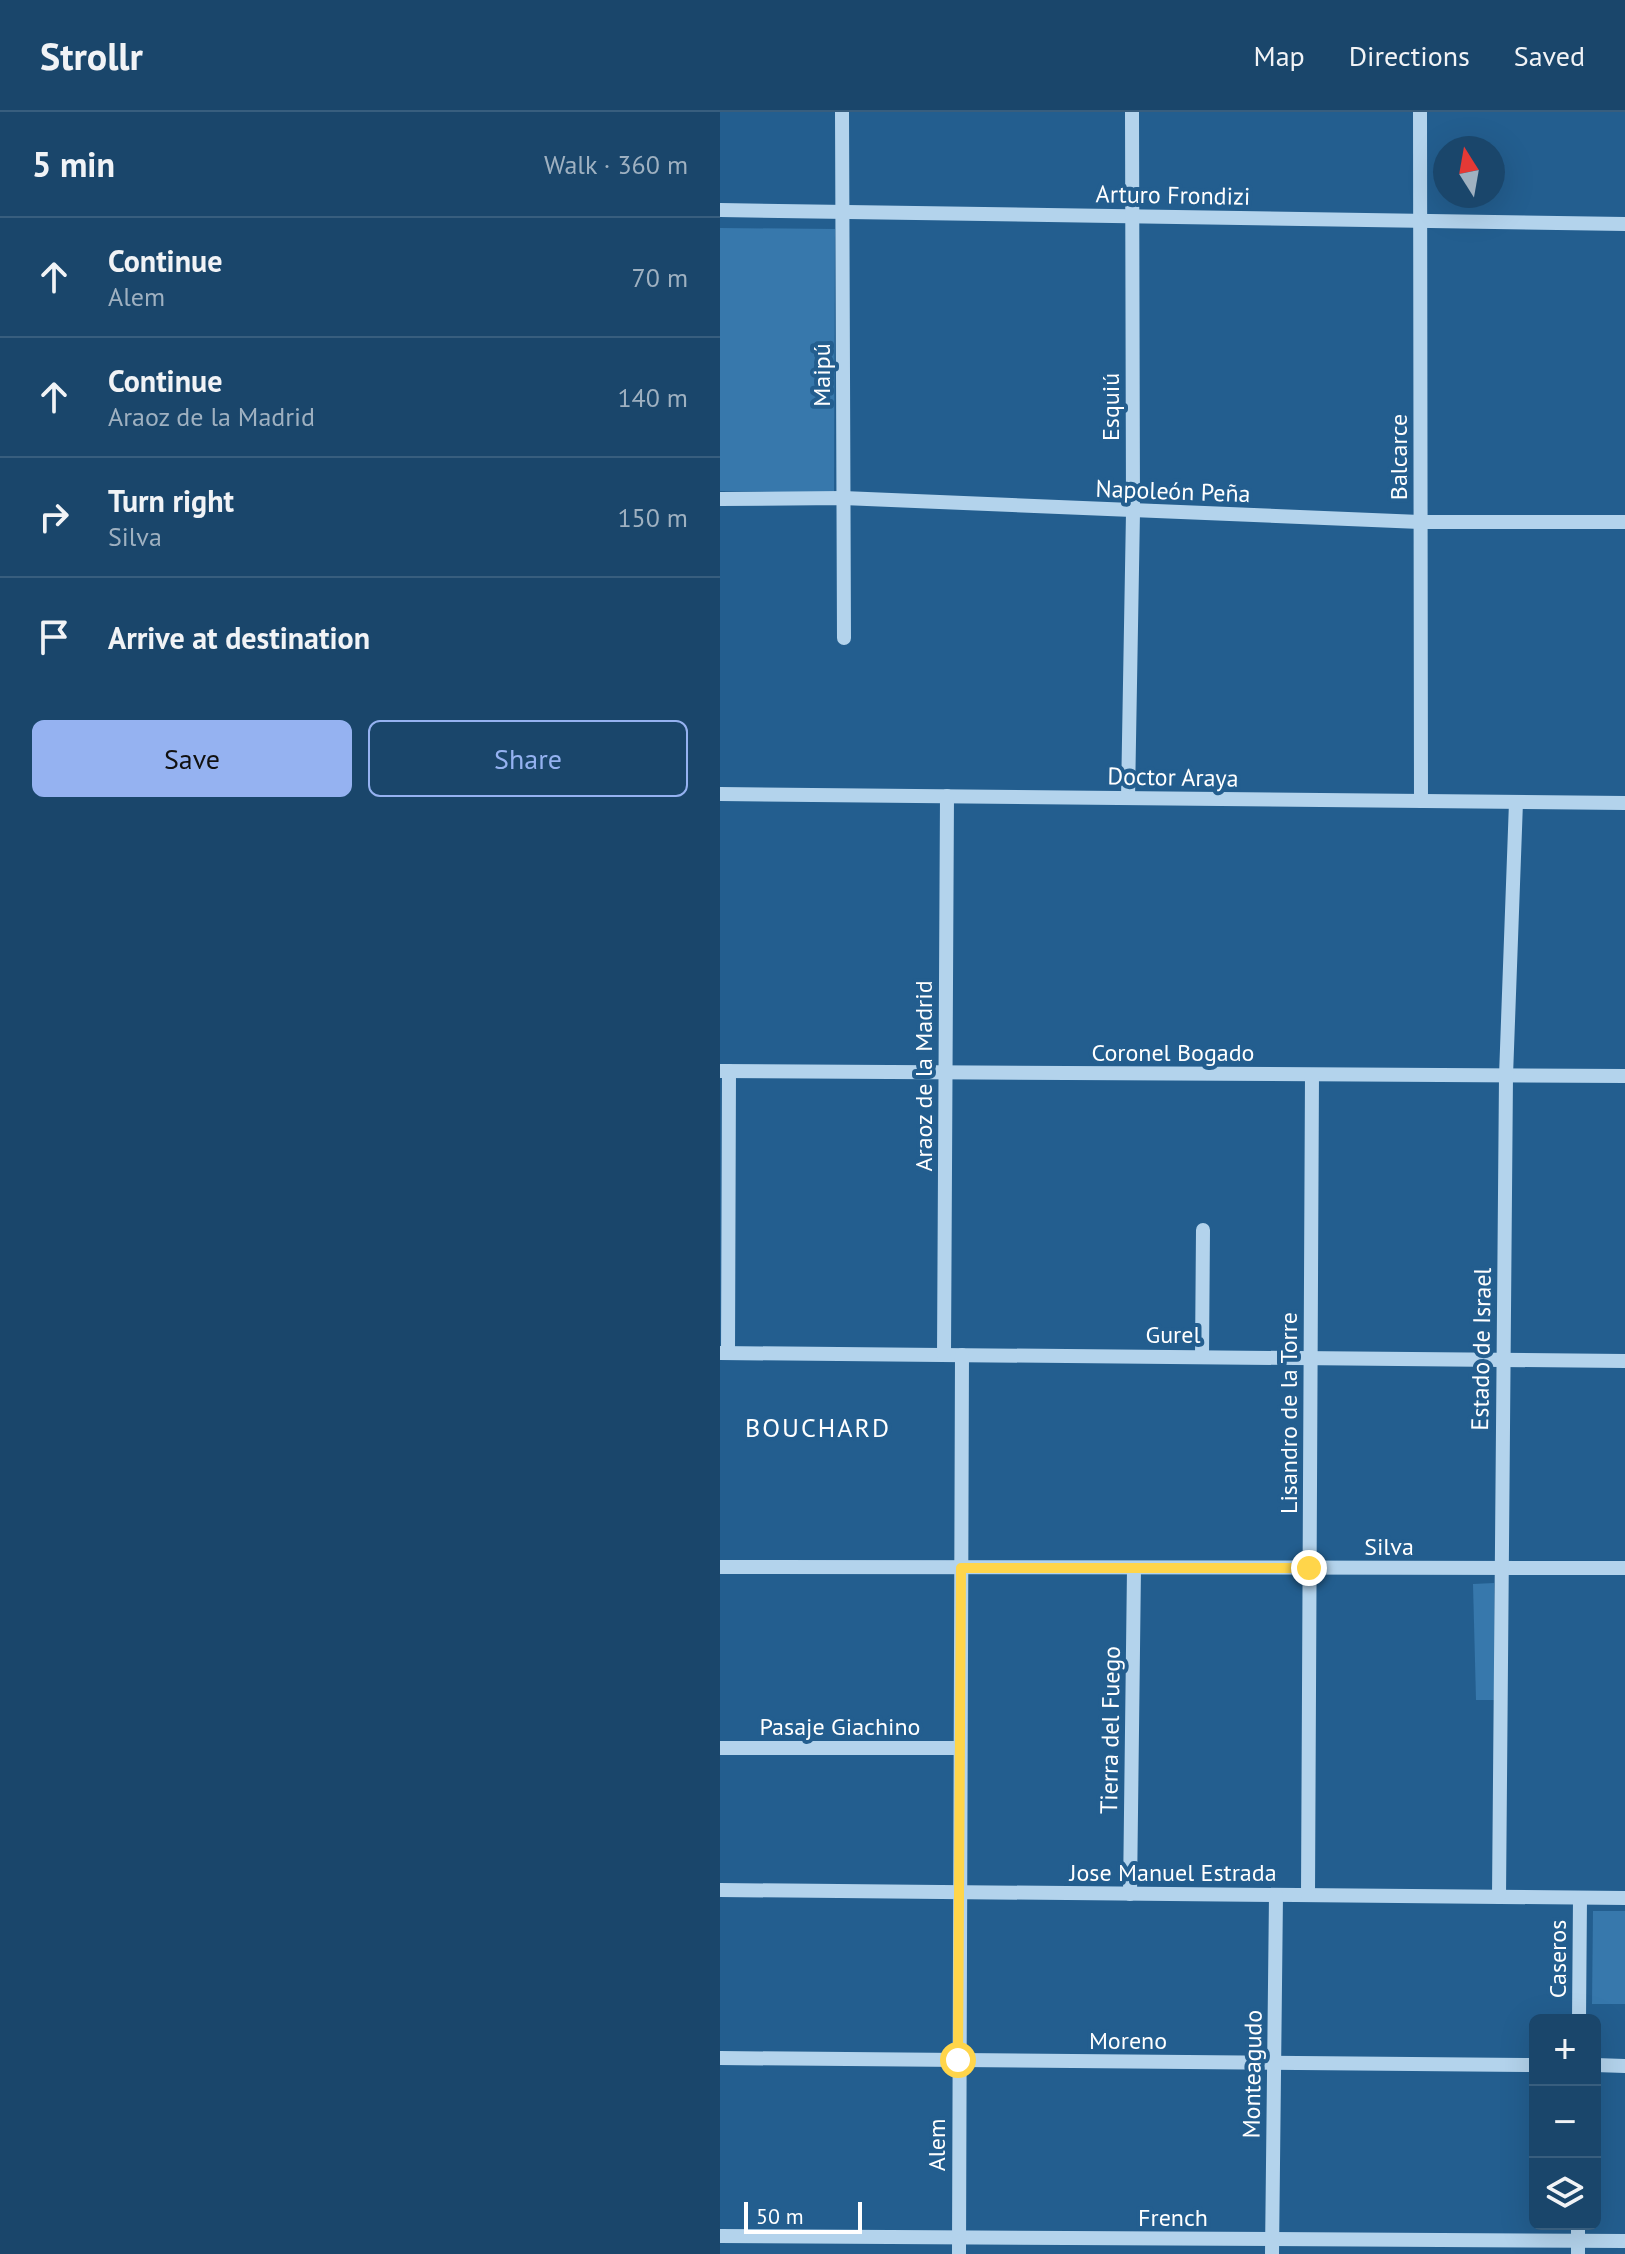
<!DOCTYPE html>
<meta charset="utf-8">
<style>
body{margin:0;font-family:"PT Sans",sans-serif;background:#275073;color:#f1f3f6}
.controls{position:absolute;right:24px;bottom:24px;display:grid;overflow:hidden;border-radius:12px;box-shadow:0 8px 32px #0002}
.controls button{width:72px;height:72px;display:grid;place-items:center;padding:0;border:0;border-bottom:2px solid #385e7e;background:#1a466b;color:#f1f3f6;font:40px sans-serif}
.compass{position:absolute;left:713px;top:24px;width:72px;height:72px;border-radius:50%;background:#1a466b;box-shadow:0 8px 32px #0002;rotate:349deg}
.scale{position:absolute;left:24px;bottom:20px;width:118px;box-sizing:border-box;padding-left:8px;border:4px solid #fff;border-top:0;font-size:22px;line-height:28px;white-space:nowrap;color:#fff;-webkit-text-stroke:6px #235e8f;paint-order:stroke}
.stop{position:absolute;width:24px;height:24px;margin:-18px;border:6px solid #ffd54a;border-radius:50%;background:#fff}
.stop.end{background:#ffd54a;border-color:#fff;box-shadow:0 2px 8px #0008}
.list{margin:0;padding:0;list-style:none}
h2{display:flex;justify-content:space-between;align-items:center;height:104px;margin:0;padding:0 32px;font-size:34px}
h2 small{font-size:26px;font-weight:400;color:#9fb1c1}
.list li{display:grid;grid-template-columns:52px 1fr auto;gap:24px;align-items:center;box-sizing:border-box;height:120px;padding:0 32px;border-top:2px solid #385e7e}
.list b{display:block;font-size:30px;white-space:nowrap}
.list p{margin:0;font-size:26px;white-space:nowrap;color:#9fb1c1}
.list em{font-size:26px;font-style:normal;color:#9fb1c1}
.actions{display:flex;gap:16px;padding:24px 32px}
.actions a{flex:1;padding:18px 0;border:2px solid #95b2f1;border-radius:12px;text-align:center;font-size:28px;color:#95b2f1}
.actions .main{background:#95b2f1;color:#111}
.icon{flex:none;width:44px;height:44px;fill:none;stroke:currentColor;stroke-width:2;stroke-linecap:round;stroke-linejoin:round}
.map{position:relative;flex:none;width:905px;height:2142px;overflow:hidden}
header{display:flex;align-items:center;gap:48px;box-sizing:border-box;height:112px;padding:0 40px;background:#1a466b;border-bottom:2px solid #385e7e}
header strong{font-size:38px}
nav{display:flex;gap:44px;margin-inline-start:auto;font-size:28px}
main{display:flex}
aside{flex:1;background:#1a466b}
.map>svg:first-child{display:block}
.green{fill:#3778ac}
.lines{fill:none;stroke-linecap:round;stroke-linejoin:round}
.minor{stroke:#b3d3ec;stroke-width:14}
.route{stroke:#ffd54a;stroke-width:10}
.labels{text-anchor:middle;dominant-baseline:central;stroke-width:8;stroke-linejoin:round;paint-order:stroke}
.street-label{font-size:24px;fill:#fff;stroke:#235e8f}
.neighbourhood-label{font-size:26px;letter-spacing:2px;fill:#fff;stroke:#235e8f}
</style>
<header>
<strong>Strollr</strong>
<nav><a>Map</a><a>Directions</a><a>Saved</a></nav>
</header>
<main>
<aside>
<h2>5 min<small>Walk · 360 m</small></h2>
<ul class="list">
<li><svg class="icon" aria-label="ahead" viewBox="0 0 24 24"><path d="M12 20V5M6 11l6-6 6 6"/></svg><div><b>Continue</b><p>Alem</p></div><em>70 m</em></li>
<li><svg class="icon" aria-label="ahead" viewBox="0 0 24 24"><path d="M12 20V5M6 11l6-6 6 6"/></svg><div><b>Continue</b><p>Araoz de la Madrid</p></div><em>140 m</em></li>
<li><svg class="icon" aria-label="right" viewBox="0 0 24 24"><path d="M7 20v-9h11M14 6l5 5-5 5"/></svg><div><b>Turn right</b><p>Silva</p></div><em>150 m</em></li>
<li><svg class="icon" aria-label="arrive" viewBox="0 0 24 24"><path d="M6 21V4h12l-3 4 3 4H6"/></svg><div><b>Arrive at destination</b></div></li>
</ul>
<div class="actions"><a class="main">Save</a><a>Share</a></div>
</aside>
<div class="map">
<svg width="905" height="2142" viewBox="0 0 905 2142">
<rect width="100%" height="100%" fill="#235e8f"/>
<g class="green">
<path d="M0,116L115,117L114,381L0,379Z"/>
<path d="M774,1471L775,1588H756L753,1472Z"/>
<path d="M873,1799H905V1892H872Z"/>
</g>
<g class="lines">
<g class="minor">
<path d="M122,0L124,526"/>
<path d="M700,0L701,689"/>
<path d="M0,98L905,112"/>
<path d="M0,387L123,386L700,410H905"/>
<path d="M0,682L905,691"/>
<path d="M408,686L413,400L412,0"/>
<path d="M0,959L905,964"/>
<path d="M0,1241L905,1249"/>
<path d="M8,1241L9,959"/>
<path d="M224,1243L227,684"/>
<path d="M482,1244L483,1118"/>
<path d="M0,1455L905,1456"/>
<path d="M0,1636H239"/>
<path d="M0,1778L905,1786"/>
<path d="M410,1782L414,1456"/>
<path d="M588,1783L592,963"/>
<path d="M779,1785L786,964L796,690"/>
<path d="M859,1908L860,1786"/>
<path d="M0,1946L815,1953"/>
<path d="M875,1953L905,1954"/>
<path d="M858,2112V2142"/>
<path d="M0,2124L905,2129"/>
<path d="M239,2142L242,1243"/>
<path d="M552,2142L556,1783"/>
</g>
</g>
<g class="lines">
<path class="route" d="M238,1948L241,1456H589"/>
</g>
<g class="labels">
<g class="street-label">
<text transform="translate(453 83) rotate(1)">Arturo Frondizi</text>
<text transform="translate(101 263) rotate(-90)">Maipú</text>
<text transform="translate(390 295) rotate(-90)">Esquiú</text>
<text transform="translate(678 345) rotate(-90)">Balcarce</text>
<text transform="translate(453 379) rotate(2)">Napoleón Peña</text>
<text transform="translate(453 665) rotate(1)">Doctor Araya</text>
<text x="453" y="940">Coronel Bogado</text>
<text transform="translate(203 964) rotate(-90)">Araoz de la Madrid</text>
<text x="453" y="1222">Gurel</text>
<text transform="translate(761 1237) rotate(-89)">Estado de Israel</text>
<text transform="translate(568 1301) rotate(-90)">Lisandro de la Torre</text>
<text x="669" y="1434">Silva</text>
<text x="120" y="1614">Pasaje Giachino</text>
<text transform="translate(390 1618) rotate(-89)">Tierra del Fuego</text>
<text x="453" y="1760">Jose Manuel Estrada</text>
<text transform="translate(837 1847) rotate(-90)">Caseros</text>
<text x="408" y="1928">Moreno</text>
<text transform="translate(532 1962) rotate(-89)">Monteagudo</text>
<text transform="translate(216 2033) rotate(-90)">Alem</text>
<text x="453" y="2105">French</text>
</g>
<g class="neighbourhood-label">
<text x="98" y="1315">BOUCHARD</text>
</g>
</g>
</svg>
<div class="controls">
<button>+</button>
<button>−</button>
<button><svg class="icon" aria-label="layers" viewBox="0 0 24 24"><path d="M12 4l9 5-9 5-9-5zM3 14l9 5 9-5"/></svg></button>
</div>
<svg class="compass" viewBox="-18 -18 36 36"><path d="M0-13l5 13h-10z" fill="#e53935"/><path d="M0 13l5-13h-10z" fill="#9fb1c1"/></svg>
<div class="scale">50 m</div>
<div class="stop" style="left:238px;top:1948px"></div>
<div class="stop end" style="left:589px;top:1456px"></div>
</div>
</main>
